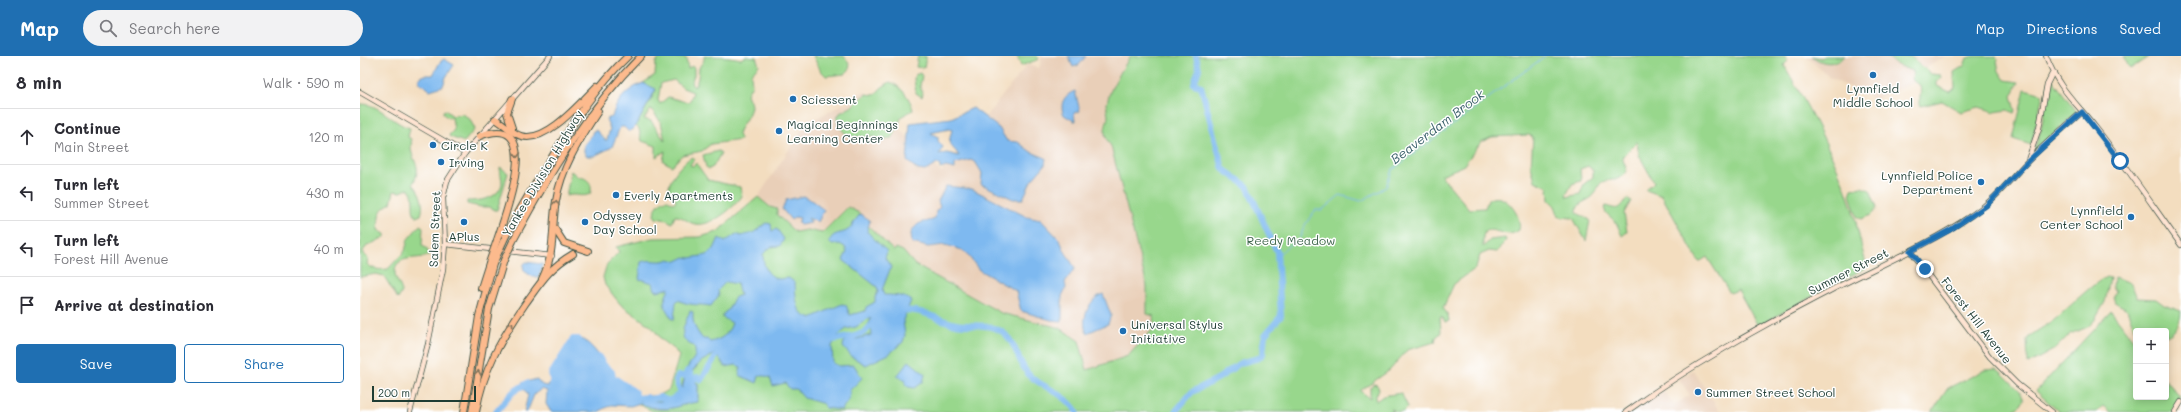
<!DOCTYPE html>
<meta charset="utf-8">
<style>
body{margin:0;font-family:Mali,sans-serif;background:#f2f2f3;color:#2b2b33}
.controls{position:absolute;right:12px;bottom:12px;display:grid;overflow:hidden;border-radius:4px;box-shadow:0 2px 10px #0003}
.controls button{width:36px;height:36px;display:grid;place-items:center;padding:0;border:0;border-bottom:1px solid #e1e1e2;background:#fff;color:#2b2b33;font:20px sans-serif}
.scale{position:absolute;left:12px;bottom:10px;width:104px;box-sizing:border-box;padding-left:4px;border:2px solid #1f3d34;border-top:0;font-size:11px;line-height:14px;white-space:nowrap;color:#1f3d34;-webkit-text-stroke:3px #fff;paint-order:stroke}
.stop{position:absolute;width:12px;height:12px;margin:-9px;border:3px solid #1f6fb2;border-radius:50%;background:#fff}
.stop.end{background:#1f6fb2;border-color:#fff;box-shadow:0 1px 4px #0008}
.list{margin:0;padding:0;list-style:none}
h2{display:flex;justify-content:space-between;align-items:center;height:52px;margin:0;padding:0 16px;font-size:17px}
h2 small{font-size:13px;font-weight:400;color:#7c7c81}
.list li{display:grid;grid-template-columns:26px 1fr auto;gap:12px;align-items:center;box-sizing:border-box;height:56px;padding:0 16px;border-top:1px solid #e1e1e2}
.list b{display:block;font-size:15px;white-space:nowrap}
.list p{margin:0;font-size:13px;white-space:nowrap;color:#7c7c81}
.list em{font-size:13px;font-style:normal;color:#7c7c81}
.actions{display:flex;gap:8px;padding:12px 16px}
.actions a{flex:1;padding:9px 0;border:1px solid #1f6fb2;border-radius:4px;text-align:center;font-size:14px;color:#1f6fb2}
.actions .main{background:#1f6fb2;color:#fff}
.icon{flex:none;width:22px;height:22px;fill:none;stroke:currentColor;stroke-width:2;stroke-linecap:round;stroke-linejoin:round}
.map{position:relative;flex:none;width:1821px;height:356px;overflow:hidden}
header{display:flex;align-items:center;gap:24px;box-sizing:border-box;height:56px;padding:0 20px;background:#1f6fb2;color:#fff}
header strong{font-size:19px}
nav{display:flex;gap:22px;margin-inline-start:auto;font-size:14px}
.search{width:280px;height:36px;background:#f2f2f3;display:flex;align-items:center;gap:10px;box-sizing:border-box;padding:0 14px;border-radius:22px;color:#7c7c81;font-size:15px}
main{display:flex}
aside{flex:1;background:#fff}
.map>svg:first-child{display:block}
.built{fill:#e9cfb8}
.green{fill:#98d78c;stroke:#5c8a60;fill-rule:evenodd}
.water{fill:#7eb9f0;stroke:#4e7b92;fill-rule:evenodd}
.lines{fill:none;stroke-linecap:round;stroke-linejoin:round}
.stream{stroke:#7eb9f0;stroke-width:1}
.river{stroke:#7eb9f0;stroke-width:6}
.secondary-casing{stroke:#3f5549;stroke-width:6}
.highway-casing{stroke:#3f5549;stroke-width:8}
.secondary{stroke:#fee3d1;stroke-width:4.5}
.highway{stroke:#fcba8d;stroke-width:6}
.highway-bridge-casing{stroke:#3f5549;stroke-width:8;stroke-linecap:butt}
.highway-bridge{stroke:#fcba8d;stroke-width:6}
.oneway{stroke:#82755c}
.route{stroke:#1f6fb2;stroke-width:5}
.poi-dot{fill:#1f6fb2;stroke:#fff;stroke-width:1.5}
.labels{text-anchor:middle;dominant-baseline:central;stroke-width:3;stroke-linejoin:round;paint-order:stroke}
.poi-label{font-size:12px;fill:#1f3d34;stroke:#fff;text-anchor:start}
.street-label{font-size:12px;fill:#1f3d34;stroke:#fff}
.park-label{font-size:12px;fill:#3d644a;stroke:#fff}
.water-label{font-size:13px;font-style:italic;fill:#3c626c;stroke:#fff}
</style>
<header>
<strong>Map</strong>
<div class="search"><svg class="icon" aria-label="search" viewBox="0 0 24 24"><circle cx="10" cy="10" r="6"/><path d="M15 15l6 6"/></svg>Search here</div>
<nav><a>Map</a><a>Directions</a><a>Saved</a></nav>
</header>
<main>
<aside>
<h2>8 min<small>Walk · 590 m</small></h2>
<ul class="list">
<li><svg class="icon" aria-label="ahead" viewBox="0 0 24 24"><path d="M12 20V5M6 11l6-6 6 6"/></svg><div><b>Continue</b><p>Main Street</p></div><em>120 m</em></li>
<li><svg class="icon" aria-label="left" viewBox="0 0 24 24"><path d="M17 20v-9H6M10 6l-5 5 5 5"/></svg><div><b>Turn left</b><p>Summer Street</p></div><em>430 m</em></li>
<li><svg class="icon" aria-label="left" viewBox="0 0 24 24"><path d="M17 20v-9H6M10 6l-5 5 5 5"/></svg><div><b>Turn left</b><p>Forest Hill Avenue</p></div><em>40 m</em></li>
<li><svg class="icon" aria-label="arrive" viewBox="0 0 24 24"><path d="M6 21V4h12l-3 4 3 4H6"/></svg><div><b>Arrive at destination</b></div></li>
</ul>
<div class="actions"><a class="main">Save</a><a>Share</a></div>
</aside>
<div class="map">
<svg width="1821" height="356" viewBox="0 0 1821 356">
<rect width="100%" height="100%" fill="#fff"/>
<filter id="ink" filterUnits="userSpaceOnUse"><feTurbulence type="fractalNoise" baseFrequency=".025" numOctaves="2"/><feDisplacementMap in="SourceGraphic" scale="8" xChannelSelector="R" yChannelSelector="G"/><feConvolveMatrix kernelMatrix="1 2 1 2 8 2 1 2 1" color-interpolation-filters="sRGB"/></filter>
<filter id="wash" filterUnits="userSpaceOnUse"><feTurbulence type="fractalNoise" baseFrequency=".012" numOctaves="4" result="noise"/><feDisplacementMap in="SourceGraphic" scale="16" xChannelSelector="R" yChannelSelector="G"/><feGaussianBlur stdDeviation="0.9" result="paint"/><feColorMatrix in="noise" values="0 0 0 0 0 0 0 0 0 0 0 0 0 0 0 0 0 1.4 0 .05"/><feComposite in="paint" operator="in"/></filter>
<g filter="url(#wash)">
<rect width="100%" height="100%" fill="#f3ddbf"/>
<g class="built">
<path d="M682,0H772L744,69L747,85L751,90L794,256L795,273L771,301L727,314L654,264L541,202L488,151L449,190L398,141L444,71L451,65L491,44L504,35L581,116L667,9L679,12Z"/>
<path d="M1446,0H1586L1557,17L1561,24L1515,43L1470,22Z"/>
<path d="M1333,314L1360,356H1271L1303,334L1314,349L1330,339L1319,323Z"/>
</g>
<g class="green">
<path d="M302,0L326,2L328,13L332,10L334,12V19L331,27L334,31C339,24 338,19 339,12C341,7 345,6 344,0C355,0 368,0 381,3L386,0L396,1L399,9L391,18L392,29L387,38C388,42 391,46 391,50C390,61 379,70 378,79L381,84L351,88L342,95L322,99L312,110L303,105L305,95L296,101V90L282,85L279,73L276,70L296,34L283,27L295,19L296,6ZM314,24L323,32L333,36L330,45L326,46L308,41L300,48L298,44L301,27ZM291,53L301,66L305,85L291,65L284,63Z"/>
<path d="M453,0H484L490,8L489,14L485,18L466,20L461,15Z"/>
<path d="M558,0H566L564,12L556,11Z"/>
<path d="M657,0H677L679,3L661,10Z"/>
<path d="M770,0H1425L1428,5L1424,9C1450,54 1476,102 1492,152C1498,171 1501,192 1507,211L1398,270L1378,234L1370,237L1347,201L1339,206L1302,140L1286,134L1294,126L1279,99L1277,86L1262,101L1267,115C1262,125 1251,123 1242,126C1237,130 1237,136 1233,140C1227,146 1216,146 1217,157L1230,164L1226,185L1213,162L1199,161L1195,150L1189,144L1188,131L1175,125L1171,110L1173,81L1169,79L1132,81L1121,86L1103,110L1081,119L1109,153L1125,152L1128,144C1144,133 1163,160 1159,174C1147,184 1136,171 1125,175L1123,180V191L1130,184L1145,182L1146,184L1137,196L1129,195L1120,199L1116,212L1094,228L1083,252L1088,259L1089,265L1085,266L1082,261H1080L1081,277L1076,281L1075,286L1047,294L1030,314L1000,335L1010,342V331L1014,328L1017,329L1019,333L1015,342L1016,345L1023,340L1041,337L1048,351L1043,356H1036L1032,353L1030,354L1033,356H294L276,347C283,347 288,350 294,353C310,356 324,348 338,341V329L330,317L337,311L332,307L327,312L320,337L309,345H281L276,343L282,342L283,340H296L309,334L319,300L314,293L301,283L292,271L261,249L245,229L243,221L247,208L259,196L256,191L292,182L340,181L357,176L398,141L410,151L417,153V159L435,176L447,174L462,177L488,151L501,158L498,160L534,195L536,192L543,195L555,209L641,257L700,272L719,285L727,314L768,300L795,271L794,260L787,258V230L751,90C742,78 745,73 748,61C748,57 746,52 747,48C750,29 762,16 770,0ZM1228,110L1233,114V121L1224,128L1220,138L1207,141L1206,139L1212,128L1221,125L1220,113Z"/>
<path d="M1452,0L1462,2L1464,0H1485C1475,9 1463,9 1452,0Z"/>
<path d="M1527,0H1550L1571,18L1581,19L1582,22L1577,26V30L1590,36L1595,32L1594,16L1604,10L1607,2L1613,0H1636L1639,15L1645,24L1659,26L1652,40L1656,55L1654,57L1647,54L1635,56L1619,51L1601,56L1582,45L1561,50C1558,45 1562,36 1560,29C1548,23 1554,23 1552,15L1537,9Z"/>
<path d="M1763,0H1790L1770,13Z"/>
<path d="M560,17L562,20L560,30L563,38L562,41L556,37L554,23L555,19Z"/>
<path d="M1692,23L1717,56L1673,97L1681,74L1689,27Z"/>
<path d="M530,26C540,29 551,43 553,54L542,60L533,81L523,85L512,81H489L478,70L477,62L480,57L491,51L506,38L515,39L521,32Z"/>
<path d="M1665,33L1683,38L1671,89L1653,83Z"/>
<path d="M0,48C20,47 33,68 50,72L48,81L51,83C52,86 51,90 51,93C54,110 62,108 53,128C60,135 65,149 61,159L56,161C50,154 56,142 50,134L47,133L41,136L34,135L31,147C18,154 19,159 18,174L25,178V181L7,190L3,195V198L8,203L7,208C13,214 20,214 28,213L45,195L48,183L60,169L63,171L62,189L67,193L69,199C61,205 34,197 35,217C35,224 41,229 42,236L38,243L24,220L16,218L0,221Z"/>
<path d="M85,54L93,60L102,58L109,62L115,73L104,86L90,81L89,79L94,74L92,62C88,61 83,61 83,55Z"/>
<path d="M358,95L361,97L353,111L349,113L346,111L343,99Z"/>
<path d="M332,101L334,103L330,109L333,110L336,107L348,124L380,131L382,140L380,143C371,154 350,171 335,168C326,166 324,160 315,160L312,167L307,164L296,162L294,159C295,152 300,144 308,144L313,147L316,145C315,139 309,137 309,131C310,121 324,105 332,101Z"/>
<path d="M140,111L148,117L137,154H135L130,151H121L107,148V145C120,145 139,143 142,127C142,123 140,116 140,111Z"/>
<path d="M211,115L218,121C227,121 234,128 230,138C222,142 215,137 206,140Z"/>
<path d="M1501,131L1510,134L1517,152L1511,159L1501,163L1497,161L1490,139L1492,133Z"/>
<path d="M1267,143L1271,145L1264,157L1267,176L1262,180L1256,166L1246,157L1244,152L1246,150C1261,155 1257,152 1267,143Z"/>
<path d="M1746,221L1750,222L1745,246L1734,265L1728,271L1710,278L1695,293L1668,308L1667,283C1677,273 1690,269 1700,259C1716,245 1727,232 1746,221Z"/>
<path d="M1754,221L1771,227L1777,242L1796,243L1804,249L1821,255C1821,265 1816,277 1806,280V275H1782L1774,272L1767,253L1756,247L1754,240L1756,235L1753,231Z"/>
<path d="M1751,255L1776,287V341H1806V324L1820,341L1812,356H1750L1743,350L1736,356H1699L1676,335Z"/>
<path d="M1636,313L1640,315L1660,335L1664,344L1661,349L1651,356H1572L1588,332L1625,314Z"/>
</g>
<g class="water">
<path d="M708,0H726L719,9L713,11Z"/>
<path d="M84,3L94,9L86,21L83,30L70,34L59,26V22L65,19H73L80,6Z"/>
<path d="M283,27L296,33L276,70L269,76L264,71H260L252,91L234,100H227L224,96V89L231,80L233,75L236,74L245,84H247L250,73L246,63L252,61C256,45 267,33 283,27Z"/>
<path d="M715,35L720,55L714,57L715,65H714L704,59C699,48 704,39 715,35Z"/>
<path d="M613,52L639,72L647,85L658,86L671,96L686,102L685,109L671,125L663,143H653L621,128L622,117L616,107L611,104L595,108V113L586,111L580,113V109L577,108L565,115L558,114L547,105L550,67L591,62ZM589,73L592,74C586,94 592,87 599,100L587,97L579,98L583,91L578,85V81L571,77Z"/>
<path d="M586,130L612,133L667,161L681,164L700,184L704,194L715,212L705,226L706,232L702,240V265L691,264L661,255L656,235L619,214L607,198L599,193L585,189L568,191L552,187L551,177C559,163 563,168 575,163L576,155L580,151L578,145Z"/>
<path d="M443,140L451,144L464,154L458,166L448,162L451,167L440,169L438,167L440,162L435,161L431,164L422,153L426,144Z"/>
<path d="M501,158L510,165L507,175C508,177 524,193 527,195L525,202L531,211L522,234L524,239C531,239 545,239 551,245L543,264L545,279L543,286L529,298L506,309L492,301L483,291L484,285L489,280L496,283L511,279L512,276L508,269L511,263L509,262L496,271L486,273L478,280L472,290L473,307L479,310L494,309L502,322L490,334L489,344L481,354L465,352L464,348L444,342L436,333H430L425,327L413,330L410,322L405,320H399L397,327L379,319L381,311L376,309L365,311L360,303L355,298L342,305L330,317L338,329V346C315,349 314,356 290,351C285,348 283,351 280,347L271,350L251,349L238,356H191L186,348L187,335L181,333L174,339L167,356H164L168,339L162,330V327L177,323L182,329L188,330L196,310L213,283C225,280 234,293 241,302C243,305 241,307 244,310C252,322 264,331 276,338V343L281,345L285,341C296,349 311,344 320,337C324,330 324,320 327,312C332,303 338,302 334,290C314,283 326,267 330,255L333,256C332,267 336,275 343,283H347L350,286C362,283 368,279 372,267L362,261L364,257L368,254L374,242L380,239L377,228L366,226L358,234L359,239L351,250C339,248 329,250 318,244L316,246L314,263H312C301,245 303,250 309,232L299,235L295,234L293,227L279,223L281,206C291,202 300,208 309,203L317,205L325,201L330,202L347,199L354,193L359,182L365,186L376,178L381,180L393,177L406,167L411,168L412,175L417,173L424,183L420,190L411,191L403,198C403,208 406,220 419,223C422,223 426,222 429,222L435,227C436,239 435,260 451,262L482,248L486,249L490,259L505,255L506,251L515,246V241L518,236L517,231L483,204L487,196L485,191L480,188L472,189L469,186C473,175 481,179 488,174C493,170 495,162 501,158Z"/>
<path d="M166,206L182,208V213L178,221H173L164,215L163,209Z"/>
<path d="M743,238L751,259L748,268L727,277C720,265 729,242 743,238Z"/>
<path d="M549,305L565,318L563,326L555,332L548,331L545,328L546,324L537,320Z"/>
</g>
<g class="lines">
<g class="stream">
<path d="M917,200L930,188L938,186L945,169L955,154H962L980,139L1001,145L1026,131L1032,114L1185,0"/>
<path d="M713,356L714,352"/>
</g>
<g class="river">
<path d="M540,255C564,252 575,264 596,268C612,271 633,266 646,279C658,291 658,309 671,321C686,333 705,337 717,356"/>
<path d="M467,285L495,280L505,276L514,266"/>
<path d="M239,301L244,309L252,316L253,321L275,336L277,342L287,341L289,343L300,341L309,345L321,337L316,325L318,320H325L327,315V320L331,318L332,322L335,323L337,321L341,324L360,294"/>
<path d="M192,326L193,323L191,318L213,283H218"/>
<path d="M136,356L153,336L167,327"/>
<path d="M815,356L832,336L859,322L880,307L899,302L903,298L905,279L921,260L917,196L887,130L863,113L841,30L834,28L839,13L836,0"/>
</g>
</g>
</g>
<g filter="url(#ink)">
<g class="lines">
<g class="secondary-casing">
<g id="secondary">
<path d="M1686,0C1699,34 1715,45 1736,72C1766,110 1793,150 1821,189"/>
<path d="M0,36L105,97"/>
<path d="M1668,104L1679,72L1687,28L1692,18"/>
<path d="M85,188L192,200"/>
<path d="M1550,195L1630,301L1657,328L1692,356"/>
<path d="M50,356L68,288L83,213L85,188L83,142L87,125L105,97L190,0"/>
<path d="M1266,356C1331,309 1402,270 1473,233C1520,209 1568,189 1612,159C1634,145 1648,126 1666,107C1683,89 1703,73 1722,56"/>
<path d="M1815,356L1821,346"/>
</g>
</g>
<g class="highway-casing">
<g id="highway">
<path d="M135,63C144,67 151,77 161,80C186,88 221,46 237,30"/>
<path d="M152,72L147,57L152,43"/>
<path d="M120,80C185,55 146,157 137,184"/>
<path d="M195,173L204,187L228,195"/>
<path d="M153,185C188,119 228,53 281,0"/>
<path d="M143,186C155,160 170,136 185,112C210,72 234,32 268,0"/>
<path d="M182,223C196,195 191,174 196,145C201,112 220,83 238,55"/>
<path d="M121,232L129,207"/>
<path d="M104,356L119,260L133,208"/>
<path d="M112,356L129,253L144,204"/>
<path d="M116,356C123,314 141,283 165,248C181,226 189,212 213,198"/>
</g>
</g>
<use href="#secondary" class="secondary"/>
<use href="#highway" class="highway"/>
<g class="highway-bridge-casing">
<g id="highway-bridge">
<path d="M144,204L153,185"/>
<path d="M129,207L137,184"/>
<path d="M133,208L143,186"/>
</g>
</g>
<use href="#highway-bridge" class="highway-bridge"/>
</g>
<defs><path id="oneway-chevron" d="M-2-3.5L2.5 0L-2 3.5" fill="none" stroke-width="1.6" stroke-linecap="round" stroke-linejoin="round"/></defs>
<g class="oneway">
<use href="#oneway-chevron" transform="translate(157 99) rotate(90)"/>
<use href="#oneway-chevron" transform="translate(196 147) rotate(-81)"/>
<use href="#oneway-chevron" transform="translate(151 269) rotate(-55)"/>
<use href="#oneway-chevron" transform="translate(118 317) rotate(-81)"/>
</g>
</g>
<g class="lines" filter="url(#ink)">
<path class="route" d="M1565,213L1550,195L1590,174L1626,150L1668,105L1722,56L1760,105"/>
</g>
<g class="poi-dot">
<circle cx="1513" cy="19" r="4"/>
<circle cx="433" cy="43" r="4"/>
<circle cx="419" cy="75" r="4"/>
<circle cx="73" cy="89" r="4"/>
<circle cx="81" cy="106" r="4"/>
<circle cx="1621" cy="126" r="4"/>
<circle cx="256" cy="139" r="4"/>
<circle cx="1771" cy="161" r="4"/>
<circle cx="104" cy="166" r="4"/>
<circle cx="225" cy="166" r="4"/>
<circle cx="763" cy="275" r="4"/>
<circle cx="1338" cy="336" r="4"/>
</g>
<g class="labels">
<g class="poi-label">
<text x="1513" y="32" text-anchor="middle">Lynnfield<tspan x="1513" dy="14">Middle School</tspan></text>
<text x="441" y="43">Sciessent</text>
<text x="427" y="68">Magical Beginnings<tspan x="427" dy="14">Learning Center</tspan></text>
<text x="81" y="89">Circle K</text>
<text x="89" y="106">Irving</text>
<text x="1613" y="119" text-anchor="end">Lynnfield Police<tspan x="1613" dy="14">Department</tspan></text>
<text x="264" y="139">Everly Apartments</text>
<text x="1763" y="154" text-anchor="end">Lynnfield<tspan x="1763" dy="14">Center School</tspan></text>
<text x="233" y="159">Odyssey<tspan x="233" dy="14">Day School</tspan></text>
<text x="104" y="180" text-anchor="middle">APlus</text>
<text x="771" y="268">Universal Stylus<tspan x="771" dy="14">Initiative</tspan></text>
<text x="1346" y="336">Summer Street School</text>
</g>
<g class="street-label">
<text transform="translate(182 117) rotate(-59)">Yankee Division Highway</text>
<text transform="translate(74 173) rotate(-88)">Salem Street</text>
<text transform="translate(1488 215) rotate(-27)">Summer Street</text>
<text transform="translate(1617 264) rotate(52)">Forest Hill Avenue</text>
</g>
<g class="park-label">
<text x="931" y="184">Reedy Meadow</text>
</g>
<g class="water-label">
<text transform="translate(1077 70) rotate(-37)">Beaverdam Brook</text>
</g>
</g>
</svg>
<div class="controls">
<button>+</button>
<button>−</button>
</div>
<div class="scale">200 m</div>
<div class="stop" style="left:1760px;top:105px"></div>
<div class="stop end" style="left:1565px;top:213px"></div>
</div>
</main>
